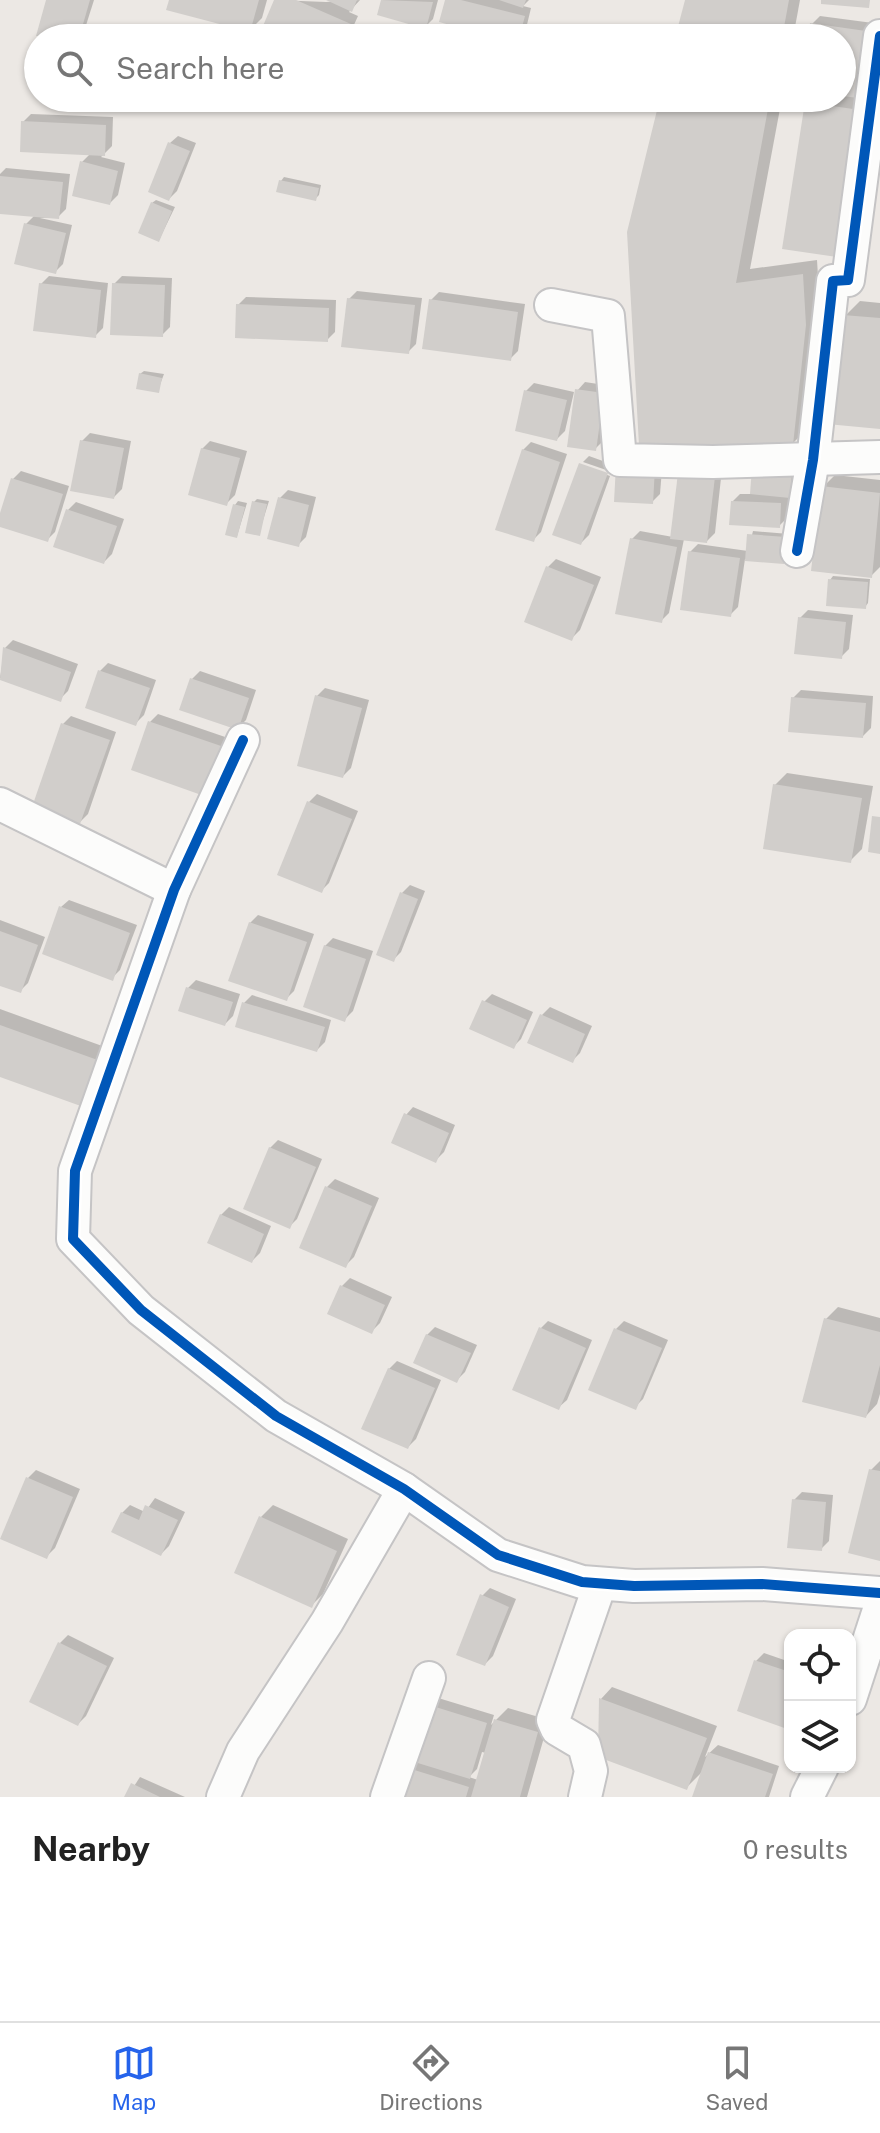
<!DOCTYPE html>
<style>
body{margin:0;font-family:"Public Sans",sans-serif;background:#f2f2f2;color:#222}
.controls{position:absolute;right:24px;bottom:24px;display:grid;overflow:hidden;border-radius:16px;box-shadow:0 2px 6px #0004}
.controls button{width:72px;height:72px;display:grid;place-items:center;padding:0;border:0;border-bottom:2px solid #e0e0e0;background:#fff;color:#222;font:40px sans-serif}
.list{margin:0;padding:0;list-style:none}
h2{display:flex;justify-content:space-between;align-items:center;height:104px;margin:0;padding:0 32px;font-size:34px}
h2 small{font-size:26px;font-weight:400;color:#767676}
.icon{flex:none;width:44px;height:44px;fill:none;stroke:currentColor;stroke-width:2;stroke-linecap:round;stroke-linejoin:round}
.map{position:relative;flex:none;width:880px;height:1797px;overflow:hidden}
.search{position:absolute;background:#fff;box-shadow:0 2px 6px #0004;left:24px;right:24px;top:24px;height:88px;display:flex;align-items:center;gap:20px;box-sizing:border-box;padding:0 28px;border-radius:44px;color:#767676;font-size:30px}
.sheet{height:224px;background:#fff}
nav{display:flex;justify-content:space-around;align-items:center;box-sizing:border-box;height:112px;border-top:2px solid #e0e0e0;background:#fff;font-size:22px;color:#767676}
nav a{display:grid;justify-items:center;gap:4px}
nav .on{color:#2563eb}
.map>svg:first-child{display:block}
.shadow{fill:#0003;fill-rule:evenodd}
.building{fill:#d1cecb}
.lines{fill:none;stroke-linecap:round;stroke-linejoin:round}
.minor-casing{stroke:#c5c4c5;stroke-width:36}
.minor{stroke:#fcfcfb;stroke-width:32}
.cycleway-casing{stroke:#fff;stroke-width:15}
.cycleway{stroke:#0057b8;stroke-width:10}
</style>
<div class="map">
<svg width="880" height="1797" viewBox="0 0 880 1797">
<rect width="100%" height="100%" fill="#ece8e4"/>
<g class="shadow">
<path d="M49,0H94L82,38L38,35Z"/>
<path d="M171,0H267L262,18L250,30Z"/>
<path d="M276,0L326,2L360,0L349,12L358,16L348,38H276Z"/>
<path d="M383,0H438L433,19L425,27L379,14Z"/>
<path d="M447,0H529L523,6L531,8L525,33L520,38L479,31L478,34L490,38H437L448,23Z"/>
<path d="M687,0H800L793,38H677Z"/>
<path d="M820,16L873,23L871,99L785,247L807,103L811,98H842V38H810L812,24Z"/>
<path d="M662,98H782L750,269L817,260L820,308L808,428L793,443Z"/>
<path d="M31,114L113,117L112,146L101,157L125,163L118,195L110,203L82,162L91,153L23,122Z"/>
<path d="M178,136L196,143L177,191L169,199L170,143Z"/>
<path d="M6,168L70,174L66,209L58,217L40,218L72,225L63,264L55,272L26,224L35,215L0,212V174Z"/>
<path d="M284,177L321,185L319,195L315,199L281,181Z"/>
<path d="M156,200L175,207L159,240L152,203Z"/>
<path d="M49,276L108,283L103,328L95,336L41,284Z"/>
<path d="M122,276L172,278L170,327L162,335L114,284Z"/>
<path d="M357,291L422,298L416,344L408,352L349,299Z"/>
<path d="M439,292L525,304L518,351L510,359L431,300Z"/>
<path d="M246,297L336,300L335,332L327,340L238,305Z"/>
<path d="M860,301L880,303V427L845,316Z"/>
<path d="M144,371L164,374L158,390L140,374Z"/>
<path d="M585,382L611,386L603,441L595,449L577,391Z"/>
<path d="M534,383L574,392L565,431L557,439L526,391Z"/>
<path d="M90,433L131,441L122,489L114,497L82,441Z"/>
<path d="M210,441L247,451L235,495L227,503L202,449Z"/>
<path d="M531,442L567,454L541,532L533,540L523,450Z"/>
<path d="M589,456L614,465L612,472L583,462Z"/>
<path d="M582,462V466L610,476L589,535L581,543Z"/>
<path d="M618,466L662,469L660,494L652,502Z"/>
<path d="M794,468L787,518L779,526L732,502L740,494H752Z"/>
<path d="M722,469L715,533L707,541L684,539L669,613L661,621L632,539L640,531L673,537L680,474Z"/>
<path d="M21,471L69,486L55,532L47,540L0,525L13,479Z"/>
<path d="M835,475L880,480V567L871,576L823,487Z"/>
<path d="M288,490L316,497L306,537L298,545L280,498Z"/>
<path d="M257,499L269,501L259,533L254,502Z"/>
<path d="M238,501L247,503L237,536L235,505Z"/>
<path d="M76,502L124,519L112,554L104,562L68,510Z"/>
<path d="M753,531L789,534L787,558L784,562L745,559L738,607L730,615L690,552L698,544L748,551Z"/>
<path d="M556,559L601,577L580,630L572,638L548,567Z"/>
<path d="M833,576L870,579L868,603L865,607L830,580Z"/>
<path d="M808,610L853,615L849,649L841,657L800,618Z"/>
<path d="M13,640L78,664L68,691L60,699L0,678L5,648Z"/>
<path d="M108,663L156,680L144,715L136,723L100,671Z"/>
<path d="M200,671L256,690L246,720L238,728L192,679Z"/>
<path d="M325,688L369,700L351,768L343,776L317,696Z"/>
<path d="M801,690L873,696L871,728L863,736L793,698Z"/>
<path d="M158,714L231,739L214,786L150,722Z"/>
<path d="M71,716L116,732L88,814L80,822L63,724Z"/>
<path d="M787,773L873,786L862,849L850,861L775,785Z"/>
<path d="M317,794L358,811L329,883L321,891L309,802Z"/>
<path d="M410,885L425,891L401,952L393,960L378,954L402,893Z"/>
<path d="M69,900L137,925L120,970L112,978L61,907Z"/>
<path d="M258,915L314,934L294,991L286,999L250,923Z"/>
<path d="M0,920L45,937L28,983L20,991L0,984Z"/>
<path d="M333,938L373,951L353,1011L345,1019L325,946Z"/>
<path d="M196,980L240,994L233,1016L225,1024L188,988Z"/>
<path d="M492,994L533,1012L521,1039L513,1047L484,1002Z"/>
<path d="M252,995L331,1020L325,1042L317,1050L244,1003Z"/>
<path d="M550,1007L592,1026L580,1053L572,1061L542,1015Z"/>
<path d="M0,1009L116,1051L100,1095L0,1075Z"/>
<path d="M413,1107L455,1125L444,1152L436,1160L406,1115Z"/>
<path d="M278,1140L322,1159L297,1219L289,1227L270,1148Z"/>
<path d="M335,1179L379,1198L354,1257L346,1265L327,1187Z"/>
<path d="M229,1207L271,1226L260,1253L252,1261L221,1215Z"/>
<path d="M350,1278L392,1297L380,1323L372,1331L330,1313L342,1286Z"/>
<path d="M838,1307L880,1318V1394L877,1404L866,1416L826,1319Z"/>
<path d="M548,1321L592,1340L567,1400L559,1407L540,1329Z"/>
<path d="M624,1321L668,1340L643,1399L635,1407L616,1329Z"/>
<path d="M435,1327L477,1345L465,1372L457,1380L427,1335Z"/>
<path d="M397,1361L441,1380L416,1439L408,1447L389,1369Z"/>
<path d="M880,1461V1559L871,1470Z"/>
<path d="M36,1470L80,1489L55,1548L47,1556L28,1478Z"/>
<path d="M802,1492L833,1495L829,1541L821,1549L794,1500Z"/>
<path d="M155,1498L185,1512L169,1546L161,1554L122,1513L130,1505L145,1512Z"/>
<path d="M273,1505L348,1539L323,1594L311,1606L261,1517Z"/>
<path d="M490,1588L516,1599L493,1656L485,1664L482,1596Z"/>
<path d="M68,1635L114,1658L86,1716L78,1724L60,1643Z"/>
<path d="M764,1653L790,1662V1727L756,1661Z"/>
<path d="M612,1687L717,1726L705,1757L718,1745L779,1766L769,1797H695L703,1771L686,1788L601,1699Z"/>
<path d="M435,1697L494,1715L491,1725L508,1708L549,1720L527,1797H400ZM482,1752L486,1753L478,1780L469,1777L477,1769Z"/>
<path d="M140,1777L185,1797H127Z"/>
</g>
<g class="building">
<path d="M46,0H90L79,38L36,36Z"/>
<path d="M169,0H259L250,32L166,10Z"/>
<path d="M274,0H296L351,24L345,38H271L260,33Z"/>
<path d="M326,0H357L352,12Z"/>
<path d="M381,0L433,2L426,29L377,15Z"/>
<path d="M445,0H461L525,16L519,38H498L439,22Z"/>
<path d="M499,0H526L523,8Z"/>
<path d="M685,0H789L782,38H675Z"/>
<path d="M821,0H870L869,8L821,4Z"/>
<path d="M810,23L866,31L858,98L842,96V38H808Z"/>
<path d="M29,57L38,59V78L25,75Z"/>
<path d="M660,98H770L736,283L803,274L806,325L793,445H639L627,232Z"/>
<path d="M805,102L860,110L837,257L782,249Z"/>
<path d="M21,121L106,125L105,156L20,152Z"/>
<path d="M168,142L190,151L169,201L148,192Z"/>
<path d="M80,161L118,171L110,205L72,196Z"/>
<path d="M0,176L63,182L59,219L0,214Z"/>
<path d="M279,180L319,188L316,201L276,192Z"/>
<path d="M151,202L172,211L159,242L138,233Z"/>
<path d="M24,223L66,233L56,274L14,264Z"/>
<path d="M39,283L101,290L96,338L33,331Z"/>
<path d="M112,283L165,285L163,337L110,335Z"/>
<path d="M347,298L415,305L409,354L341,347Z"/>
<path d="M429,299L518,312L511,361L422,349Z"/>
<path d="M236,304L329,308L328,342L235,338Z"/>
<path d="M843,315L880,318V429L827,424Z"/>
<path d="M139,373L162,378L159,393L136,389Z"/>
<path d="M575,389L604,393L596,451L567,447Z"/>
<path d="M524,390L567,400L557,441L515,431Z"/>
<path d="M80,440L124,448L114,499L70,491Z"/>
<path d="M201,448L240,458L227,506L188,495Z"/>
<path d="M522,449L560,462L534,542L495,530Z"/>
<path d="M579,463L608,473L581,545L552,535Z"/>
<path d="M616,465L655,467L653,504L614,502Z"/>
<path d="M752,467L792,471L790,498L750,494Z"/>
<path d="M678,473L715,477L707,543L670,539Z"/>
<path d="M11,478L63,494L48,542L0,527V513Z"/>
<path d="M821,486L880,493L872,578L811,571Z"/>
<path d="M278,497L309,505L299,547L267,539Z"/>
<path d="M252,501L267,504L260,536L245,533Z"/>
<path d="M731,501L781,503L780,528L729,525Z"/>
<path d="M233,504L245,507L237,538L225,535Z"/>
<path d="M66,509L117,526L104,564L53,547Z"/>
<path d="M747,534L786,537L784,564L745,561Z"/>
<path d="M630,538L677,547L662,623L615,614Z"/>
<path d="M688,551L740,558L731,617L680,610Z"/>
<path d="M546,566L594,585L572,641L524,622Z"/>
<path d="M828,579L868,582L866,609L826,606Z"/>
<path d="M798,617L846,622L842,659L794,654Z"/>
<path d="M3,647L71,672L61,702L0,680Z"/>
<path d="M98,670L150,688L136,726L85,708Z"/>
<path d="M190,678L249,698L238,730L179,710Z"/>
<path d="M315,695L362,708L343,778L297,766Z"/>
<path d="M791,697L866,703L863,738L788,732Z"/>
<path d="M148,721L224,747L207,797L131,770Z"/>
<path d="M61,723L110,740L80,824L32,807Z"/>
<path d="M773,784L862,798L851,863L763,849Z"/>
<path d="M307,801L352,819L322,893L277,875Z"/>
<path d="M872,816L880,817V854L868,852Z"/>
<path d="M400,892L418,899L394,962L376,955Z"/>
<path d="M59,906L130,933L113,981L42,954Z"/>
<path d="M249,922L307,942L287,1001L228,981Z"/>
<path d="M0,931L38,945L21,993L0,986Z"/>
<path d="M324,945L366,959L345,1022L303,1007Z"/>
<path d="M186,987L233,1002L225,1026L178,1011Z"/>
<path d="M482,1000L527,1020L514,1049L469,1029Z"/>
<path d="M242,1002L325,1027L317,1052L235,1027Z"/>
<path d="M540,1014L585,1034L573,1063L527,1043Z"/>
<path d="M0,1025L106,1063L89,1109L0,1077Z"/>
<path d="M404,1113L449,1133L436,1163L391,1143Z"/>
<path d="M269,1147L316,1167L290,1229L243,1209Z"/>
<path d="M325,1186L372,1206L346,1268L299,1248Z"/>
<path d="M220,1214L264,1234L252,1263L207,1243Z"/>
<path d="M340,1285L385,1305L372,1334L327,1314Z"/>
<path d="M824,1318L880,1332V1365L866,1418L802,1402Z"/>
<path d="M539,1327L586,1348L559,1410L512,1390Z"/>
<path d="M614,1328L662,1348L636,1410L588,1390Z"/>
<path d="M426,1334L471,1353L457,1383L413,1363Z"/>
<path d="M388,1368L435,1388L408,1449L361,1429Z"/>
<path d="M869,1469L880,1471V1561L848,1553Z"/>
<path d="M26,1477L73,1497L47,1559L0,1539Z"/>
<path d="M792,1499L826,1502L822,1551L787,1548Z"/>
<path d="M145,1505L178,1520L161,1556L111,1532L121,1512L139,1520Z"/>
<path d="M259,1516L337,1551L312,1608L234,1573Z"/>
<path d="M480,1594L509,1607L485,1666L456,1655Z"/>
<path d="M58,1642L107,1666L78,1726L29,1702Z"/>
<path d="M754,1660L790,1672V1730L737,1711Z"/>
<path d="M599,1698L707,1738L687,1790L598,1757Z"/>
<path d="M426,1704L487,1723L470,1779L408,1760Z"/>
<path d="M494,1719L538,1732L520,1797H471Z"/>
<path d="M708,1752L773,1774L765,1797H692Z"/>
<path d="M408,1768L469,1787L466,1797H398Z"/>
<path d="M131,1783L160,1797H124Z"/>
</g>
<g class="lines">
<g class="minor-casing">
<g id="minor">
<path d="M551,305L608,316L620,460L713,462L880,457"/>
<path d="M797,551L813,460L833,281L848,280L880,36"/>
<path d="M243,740L174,890L75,1171L73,1239L141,1310L276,1416L404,1489L498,1555L582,1582L634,1586L762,1584L880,1593"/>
<path d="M0,804L174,890"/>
<path d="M850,1699L880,1607"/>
<path d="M223,1797L243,1751L327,1622L404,1489"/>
<path d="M387,1797L429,1678"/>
<path d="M585,1797L591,1771L584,1745L557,1729L553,1720L600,1584"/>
<path d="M807,1797L822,1767"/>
</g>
</g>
<use href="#minor" class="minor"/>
<g class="cycleway-casing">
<g id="cycleway">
<path d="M797,551L813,460L833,281L848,280L880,36"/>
<path d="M243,740L174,890L75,1171L73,1239L141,1310L276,1416L404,1489L498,1555L582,1582L634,1586L762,1584L880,1593"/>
</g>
</g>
<use href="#cycleway" class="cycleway"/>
</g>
</svg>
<div class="controls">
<button><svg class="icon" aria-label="locate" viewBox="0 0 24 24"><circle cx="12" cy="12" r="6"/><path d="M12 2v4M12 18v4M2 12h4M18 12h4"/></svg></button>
<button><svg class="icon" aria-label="layers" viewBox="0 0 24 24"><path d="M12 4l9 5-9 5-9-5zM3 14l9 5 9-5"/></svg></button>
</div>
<div class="search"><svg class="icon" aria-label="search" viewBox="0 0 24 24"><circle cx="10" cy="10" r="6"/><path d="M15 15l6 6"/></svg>Search here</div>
</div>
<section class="sheet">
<h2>Nearby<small>0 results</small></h2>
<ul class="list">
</ul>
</section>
<nav>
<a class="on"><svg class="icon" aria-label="map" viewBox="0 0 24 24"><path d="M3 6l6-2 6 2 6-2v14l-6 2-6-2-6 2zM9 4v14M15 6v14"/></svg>Map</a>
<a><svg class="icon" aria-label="directions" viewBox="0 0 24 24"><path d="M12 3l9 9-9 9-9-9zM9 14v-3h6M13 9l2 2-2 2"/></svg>Directions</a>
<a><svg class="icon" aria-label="saved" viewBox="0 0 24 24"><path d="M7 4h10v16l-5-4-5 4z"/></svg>Saved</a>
</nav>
